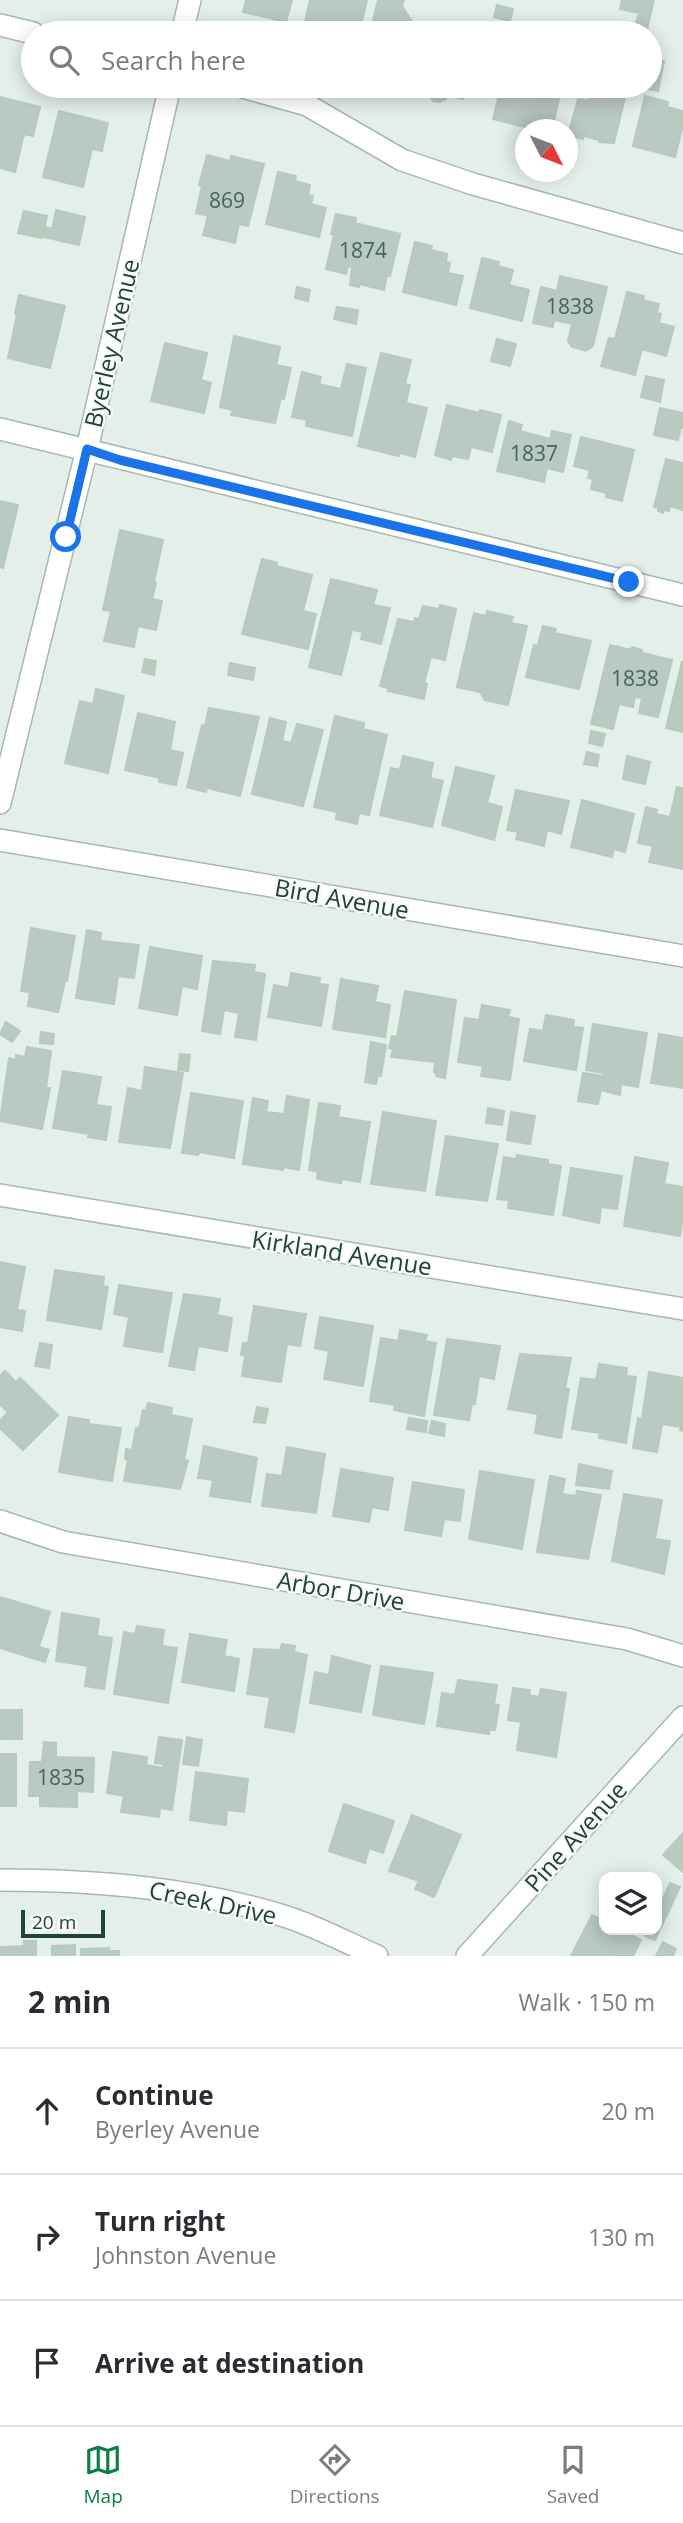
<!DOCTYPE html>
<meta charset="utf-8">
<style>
body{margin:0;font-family:"Open Sans",sans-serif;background:#f2f2f3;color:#2b2b33}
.controls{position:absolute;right:21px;bottom:21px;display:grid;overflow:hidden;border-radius:14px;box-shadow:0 4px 18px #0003}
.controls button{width:63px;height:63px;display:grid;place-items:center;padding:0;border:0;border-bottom:2px solid #e1e1e2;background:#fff;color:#2b2b33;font:35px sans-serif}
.compass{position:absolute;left:515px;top:119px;width:63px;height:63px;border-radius:50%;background:#fff;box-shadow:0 4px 18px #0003;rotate:132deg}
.scale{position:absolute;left:21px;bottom:18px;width:84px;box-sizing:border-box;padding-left:7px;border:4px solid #214336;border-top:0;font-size:19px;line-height:24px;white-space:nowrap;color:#214336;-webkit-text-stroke:5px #f6fbf8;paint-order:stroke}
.stop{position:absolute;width:21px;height:21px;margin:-16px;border:5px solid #1a73e8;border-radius:50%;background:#fff}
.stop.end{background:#1a73e8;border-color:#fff;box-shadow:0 2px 7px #0008}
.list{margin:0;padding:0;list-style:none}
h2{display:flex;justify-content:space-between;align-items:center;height:91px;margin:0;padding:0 28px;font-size:30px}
h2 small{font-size:23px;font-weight:400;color:#7c7c81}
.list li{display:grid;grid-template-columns:46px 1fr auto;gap:21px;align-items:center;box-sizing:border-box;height:126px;padding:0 28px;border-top:2px solid #e1e1e2}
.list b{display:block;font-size:26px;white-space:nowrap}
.list p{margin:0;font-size:23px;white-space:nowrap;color:#7c7c81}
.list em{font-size:23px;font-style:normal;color:#7c7c81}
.icon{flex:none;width:38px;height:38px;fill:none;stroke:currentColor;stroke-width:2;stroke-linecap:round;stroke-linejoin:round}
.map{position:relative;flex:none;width:683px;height:1956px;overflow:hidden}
.search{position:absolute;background:#fff;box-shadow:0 4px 18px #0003;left:21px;right:21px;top:21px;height:77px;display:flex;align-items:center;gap:18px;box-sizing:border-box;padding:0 24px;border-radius:38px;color:#7c7c81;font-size:26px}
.sheet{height:469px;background:#fff}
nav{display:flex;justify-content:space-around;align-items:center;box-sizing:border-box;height:98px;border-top:2px solid #e1e1e2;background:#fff;font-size:19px;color:#7c7c81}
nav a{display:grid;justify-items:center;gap:4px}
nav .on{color:#0b8043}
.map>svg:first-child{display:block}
.building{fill:#b9cac2;stroke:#b6cabf;stroke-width:2}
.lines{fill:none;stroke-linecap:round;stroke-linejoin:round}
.minor-casing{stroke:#a6b8b0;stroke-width:24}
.minor{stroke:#fff;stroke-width:21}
.route{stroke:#1a73e8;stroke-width:9}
.labels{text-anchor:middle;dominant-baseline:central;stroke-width:5;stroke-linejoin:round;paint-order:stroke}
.number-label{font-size:21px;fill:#476559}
.street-label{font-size:24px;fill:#214336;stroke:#f6fbf8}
</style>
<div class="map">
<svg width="683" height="1956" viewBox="0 0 683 1956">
<rect width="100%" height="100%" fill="#e4efe9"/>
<g class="building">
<path d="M246,0H292L286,22L243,12Z"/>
<path d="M310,0H367L359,33H312L303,31Z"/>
<path d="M378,0H404L402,6L415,26L427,29L426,33H370Z"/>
<path d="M622,0H654L647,30L635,27L639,13L620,9Z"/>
<path d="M497,5L513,9L510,21L494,17Z"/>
<path d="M650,58L664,61L658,91L635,86H650Z"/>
<path d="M431,86H472L470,94L465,93L463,99L447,95L446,99L440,102L433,101L429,95Z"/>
<path d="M501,86H562L552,130H537L493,119Z"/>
<path d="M591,86L626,93L614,143L599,142V140L584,136L583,139L575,137L576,134L569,132L578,99L588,101Z"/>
<path d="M645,96L668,102L667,107L683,111V125L675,157L633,146Z"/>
<path d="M0,97L40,107L33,136L24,134L15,172L0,168Z"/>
<path d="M59,111L108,123L102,151L92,149L83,187L43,177Z"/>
<path d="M207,155L230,161L231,156L264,164L248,226L239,224L235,243L203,235L208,216L196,213L202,186L199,185Z"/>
<path d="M278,172L296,176L295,181L310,185L308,195L313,196L311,204L326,208L319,237L266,224Z"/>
<path d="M56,210L85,217L79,245L44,237L46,227L52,229Z"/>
<path d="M24,211L47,216L42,238L18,233Z"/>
<path d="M336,214L356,218L355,223L400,234L390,276L387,275L384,290L359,284V287L350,285L352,267L348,266L346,274L326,269L334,235L331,234Z"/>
<path d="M415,242L432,246L431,250L447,254L446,262L450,263L448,273L463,276L456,305L403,292Z"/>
<path d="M482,258L499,262L498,266L513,270L509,285L529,290L522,321L470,308Z"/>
<path d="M560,276L607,287L593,346L586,351L572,347L568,341L572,324L554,320L553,327L533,323L541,287L557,291Z"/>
<path d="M297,287L310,290L308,301L295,298Z"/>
<path d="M627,292L644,296L643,300L659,304L657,313L661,314L659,323L674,327L666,356L642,349L635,375L601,366L609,338L615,339Z"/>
<path d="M19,295L65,306L50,368L8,358L17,315L15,314Z"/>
<path d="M337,307L358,310L356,324L334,319Z"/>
<path d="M234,336L280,347L276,365L291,368L284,399L281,398L275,423L231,415L233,410L220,407Z"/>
<path d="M497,339L516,344L510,366L491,361Z"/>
<path d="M165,343L207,353L201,380L211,383L204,413L151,401Z"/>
<path d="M381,353L411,360L405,384L410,385L406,403L427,408L415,457L400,453L399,456L358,446Z"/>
<path d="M347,364L366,368L352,436L306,426L307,420L292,417L302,372L321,377L319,384L341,389Z"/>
<path d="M646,376L664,380L660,402L641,397Z"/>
<path d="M447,405L479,413L480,410L501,415L492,452L472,447V444L468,459L452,456L451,460L435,455Z"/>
<path d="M660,408L683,413V428L681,427L678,440L654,435Z"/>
<path d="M509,421L522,425L520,431L550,439L552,431L571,435L563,472L547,468L544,482L497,471Z"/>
<path d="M581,437L634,450L622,501L606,497V493L591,489L593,479L588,478L590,470L574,466Z"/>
<path d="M666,459L683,463V510L670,506L669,511L664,510L663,513L658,511V508L654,507Z"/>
<path d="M0,501L18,505L3,568L0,567Z"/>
<path d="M120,530L163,540L154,582L156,583L152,599L162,601L156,630L138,626L134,647L104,641L111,611L103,610Z"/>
<path d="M262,559L277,563L276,566L312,575L303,611L316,614L308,649L242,634Z"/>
<path d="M331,579L377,590L373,605L390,608L381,644L361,639L363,632L352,630L341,675L309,667Z"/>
<path d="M440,605L456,609L445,660L431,657L424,683L427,684L424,699L388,691V688L380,686L398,619L414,622L415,618L419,619L423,606L439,609Z"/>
<path d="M487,611L513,617L511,623L527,626L508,705L485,700L480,692L457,687L474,613L486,616Z"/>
<path d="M543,626L556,629L555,633L591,641L579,689L526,677L534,645H538Z"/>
<path d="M610,645L631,650L632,647L642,650V653L672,660L658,717L639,713L642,698L635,697L633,707L619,704L613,729L591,724Z"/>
<path d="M145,659L156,661L154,675L142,672Z"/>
<path d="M682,662H683V732L666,728Z"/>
<path d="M230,663L255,668L253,680L228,675Z"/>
<path d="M96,689L124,696L108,773L65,763L80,701L93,704Z"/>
<path d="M209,708L259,717L240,796L207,788L206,792L187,787L202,725L205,726Z"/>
<path d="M138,713L175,722L170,750L183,753L176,785L159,782L160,778L125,770Z"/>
<path d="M335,716L364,723L363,729L387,735L369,815L359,813L357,824L336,819L337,812L314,807Z"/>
<path d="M270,718L286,722L282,741L291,743L297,724L323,730L303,806L252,794Z"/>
<path d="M591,731L605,734L602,746L589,743Z"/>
<path d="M587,752L599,755L597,766L584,764Z"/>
<path d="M403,756L433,763L430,778L443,781L432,827L380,815L391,768L400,770Z"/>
<path d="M627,756L650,762L645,784L623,779Z"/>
<path d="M456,767L494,776L487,803L502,807L494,840L442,825Z"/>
<path d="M677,787L683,788V869L649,862L653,846L638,843L646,807L657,810L656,814L670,817Z"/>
<path d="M516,790L569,801L561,834L547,830L544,846L516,839L518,832L507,830Z"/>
<path d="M582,800L634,814L625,852L614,849L612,857L571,847Z"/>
<path d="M31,928L75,936L67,981H65L58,1012L28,1006L30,992L21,991Z"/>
<path d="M87,930L101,933L100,941L139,945L134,978L118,976L114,1004L76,998Z"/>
<path d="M150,947L202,956L197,989L182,986L177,1015L139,1008Z"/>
<path d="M213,961L255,965L254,972L265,974L256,1040L235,1037L239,1013L224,1010L220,1034L202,1031Z"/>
<path d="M291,973L320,978L319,984L328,985L321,1026L268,1017L274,985L289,988Z"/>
<path d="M341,979L378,986L375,1002L390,1005L385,1037L333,1029Z"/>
<path d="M405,991L456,1000L445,1078L436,1076V1073L434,1072L435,1062L391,1057L393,1049L389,1048L392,1036L397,1037Z"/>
<path d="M482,1005L510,1010L508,1017L519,1019L510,1080L481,1076L483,1066L458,1062L465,1018L479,1020Z"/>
<path d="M546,1015L574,1020L573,1027L583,1028L576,1070L524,1061L530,1029L543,1031Z"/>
<path d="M6,1022L20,1031L12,1042L0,1034Z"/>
<path d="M593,1024L647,1033L638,1087L621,1084L620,1095L601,1090L598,1104L578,1101L583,1073L603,1076V1073L586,1070Z"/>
<path d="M41,1032L54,1034L53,1044L40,1043Z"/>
<path d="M659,1034L683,1038V1088L651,1083Z"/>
<path d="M371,1042L386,1045L381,1076L378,1075L376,1084L365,1082Z"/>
<path d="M27,1047L51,1051L46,1088H50L42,1129L0,1121L9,1058L16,1060V1055L25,1057Z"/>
<path d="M180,1054L190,1055L188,1071L178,1070Z"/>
<path d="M145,1067L183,1073L170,1148L119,1142L128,1088L142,1091Z"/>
<path d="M63,1071L101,1077L96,1105L111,1107L106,1140L88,1137L89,1134L53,1128Z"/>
<path d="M191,1093L243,1101L234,1158L199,1152L198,1155L182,1153Z"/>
<path d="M287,1096L309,1100L299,1170L284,1167L283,1170L243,1164L253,1098L268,1101L266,1112L284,1114Z"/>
<path d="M319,1103L340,1106L338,1117L370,1122L360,1182L342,1179L341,1183L317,1179L318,1172L309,1170Z"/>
<path d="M488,1108L504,1111L502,1125L486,1123Z"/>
<path d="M383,1112L436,1121L425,1191L371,1184Z"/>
<path d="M511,1112L535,1116L530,1144L507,1140Z"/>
<path d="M446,1136L498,1144L487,1201L436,1195Z"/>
<path d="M517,1155L548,1160V1164L561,1166L553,1215L508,1208L509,1200L497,1199L504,1157L516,1159Z"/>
<path d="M635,1157L668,1163L664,1184L683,1187V1216L680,1236L624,1226Z"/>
<path d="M571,1168L622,1176L617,1209L601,1207L599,1223L563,1215Z"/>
<path d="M0,1262L25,1267L17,1310L25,1311L22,1331L0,1327Z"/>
<path d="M55,1270L104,1277L103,1286L108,1287L101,1329L47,1320Z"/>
<path d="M119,1285L172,1293L162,1352L124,1346L129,1317L114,1314Z"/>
<path d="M184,1294L220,1299L217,1315L232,1318L227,1351L198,1346L194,1370L169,1366Z"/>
<path d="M254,1306L306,1314L300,1346L287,1344L281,1382L242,1376L245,1356L241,1355L243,1343H248Z"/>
<path d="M320,1317L373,1326L363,1386L324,1379L329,1351L315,1348Z"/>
<path d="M400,1330L427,1335L425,1341L436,1343L424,1416L394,1410L395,1405L370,1401L381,1338L398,1341Z"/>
<path d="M447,1339L500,1346L494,1379L479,1376L475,1404H472L469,1420L434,1415Z"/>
<path d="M40,1343L52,1345L49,1368L35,1366Z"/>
<path d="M520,1354L571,1358L565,1388L569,1389L561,1438L535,1433L538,1414L508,1409Z"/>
<path d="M599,1364L627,1368L626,1376L636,1377L626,1443L599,1438L600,1433L572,1429L581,1378L596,1380Z"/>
<path d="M5,1371L16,1382L20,1378L58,1415L23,1450L0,1428V1421L8,1412L0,1405V1376Z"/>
<path d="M649,1372L683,1378V1431L680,1430L681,1427L662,1424L657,1452L633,1448L638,1418L642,1419Z"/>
<path d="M148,1403L172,1408L171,1415L192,1419L184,1460L188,1461L180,1489L124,1481L128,1460L125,1459L126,1449L132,1450L136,1428L139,1429L143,1410L146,1411Z"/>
<path d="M257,1407L268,1409L265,1423L254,1422Z"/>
<path d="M69,1417L89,1420V1424L121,1428L112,1481L59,1472Z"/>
<path d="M409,1418L427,1421L426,1432L407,1429Z"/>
<path d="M432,1421L445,1424L444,1436L429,1433Z"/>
<path d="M204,1446L257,1458L250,1502L210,1496L213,1480L198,1478Z"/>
<path d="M287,1447L325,1454L316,1513L262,1506L267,1474L282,1476Z"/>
<path d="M579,1464L612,1471L609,1489L576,1485Z"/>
<path d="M341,1469L393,1478L388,1510L372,1507L369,1522L333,1516Z"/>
<path d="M480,1471L534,1480L522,1549L469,1539Z"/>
<path d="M550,1476L565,1479L562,1494L576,1496L577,1491L601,1495L588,1559L537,1552Z"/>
<path d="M413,1482L464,1490L460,1521L444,1519L441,1536L405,1530Z"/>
<path d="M624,1494L662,1500L655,1539L670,1541L664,1574L612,1561Z"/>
<path d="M0,1597L50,1612L39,1647L49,1650L45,1662L0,1648Z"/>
<path d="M62,1613L99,1619L97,1636L112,1638L104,1689L85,1686L88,1666L56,1661Z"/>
<path d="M137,1626L164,1630L162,1646L177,1648L168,1703L114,1694L124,1632L135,1634Z"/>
<path d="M190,1634L227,1640L224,1656L239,1659L234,1691L182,1682Z"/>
<path d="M282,1644L295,1646L294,1652L307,1655L294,1732L265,1727L270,1697L247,1694L254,1649L280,1650Z"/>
<path d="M332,1656L370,1666L361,1712L310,1703L315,1672L329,1675Z"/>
<path d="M381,1666L433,1673L424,1724L373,1715Z"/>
<path d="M458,1680L497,1685L494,1704L499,1705L495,1730H489V1734L437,1726L442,1693L455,1695Z"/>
<path d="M513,1688L530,1690L529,1695L539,1697L541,1689L566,1693L556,1757L517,1750L521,1722L508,1720Z"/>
<rect x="1" y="1710" width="21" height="29"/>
<path d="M159,1737L182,1740L172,1810L160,1808L159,1817L121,1812L124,1796L107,1793L113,1752L147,1757L146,1765L163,1768L164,1764L155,1763Z"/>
<path d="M187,1737L202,1740L198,1766L183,1764Z"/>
<path d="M44,1742L56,1743V1757L94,1758L93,1792L77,1791V1807L40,1806V1796H29L30,1762H42Z"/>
<rect x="0" y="1754" width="16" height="52"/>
<path d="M196,1772L248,1779L244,1812L227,1810L226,1825L190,1820Z"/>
<path d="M344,1804L394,1821L383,1853L369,1848L365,1863L329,1851Z"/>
<path d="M412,1815L461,1835L434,1897L415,1889L419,1881L389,1871Z"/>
<path d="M683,1833V1872L663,1855Z"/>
<path d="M670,1883L680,1887L655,1940L645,1936L648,1930H657V1912Z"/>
<path d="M592,1915L604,1921V1930H621L641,1940L633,1956H571Z"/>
<path d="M24,1941H36V1956H0V1947L24,1946Z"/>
<path d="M663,1942L676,1949L673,1956H656Z"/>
<path d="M75,1945V1956H52V1946Z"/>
<path d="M109,1948V1951H119V1956H79H81V1949Z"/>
</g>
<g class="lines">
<g class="minor-casing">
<g id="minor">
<path d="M0,25L33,33"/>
<path d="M182,33L190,0"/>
<path d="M239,86L307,105L402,160L473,184L683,243"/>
<path d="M0,429L683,595"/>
<path d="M0,803L87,449L170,86"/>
<path d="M0,840L683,956"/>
<path d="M0,1195L683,1309"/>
<path d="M0,1521L63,1542L627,1639L683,1656"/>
<path d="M0,1880C96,1880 192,1888 284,1916C316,1926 347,1943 377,1956"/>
<path d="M467,1956L683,1717"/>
</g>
</g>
<use href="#minor" class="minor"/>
</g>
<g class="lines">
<path class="route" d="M66,537L87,449L120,460L629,582"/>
</g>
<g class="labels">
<g class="number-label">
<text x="227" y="200">869</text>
<text x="363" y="250">1874</text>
<text x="570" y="306">1838</text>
<text x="534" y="453">1837</text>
<text x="635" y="678">1838</text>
<text x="61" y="1777">1835</text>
</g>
<g class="street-label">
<text transform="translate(111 343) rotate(-77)">Byerley Avenue</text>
<text transform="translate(342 898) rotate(10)">Bird Avenue</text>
<text transform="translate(342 1252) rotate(9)">Kirkland Avenue</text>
<text transform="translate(341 1590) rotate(10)">Arbor Drive</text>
<text transform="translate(575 1836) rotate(-48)">Pine Avenue</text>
<text transform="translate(213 1902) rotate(12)">Creek Drive</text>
</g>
</g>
</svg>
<div class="controls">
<button><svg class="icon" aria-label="layers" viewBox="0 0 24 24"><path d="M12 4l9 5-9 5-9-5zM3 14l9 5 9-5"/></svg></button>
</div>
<svg class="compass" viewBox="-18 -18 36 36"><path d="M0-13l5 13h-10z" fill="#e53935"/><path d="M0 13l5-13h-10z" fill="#7c7c81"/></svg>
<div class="scale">20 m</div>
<div class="stop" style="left:66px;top:537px"></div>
<div class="stop end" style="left:629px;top:582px"></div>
<div class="search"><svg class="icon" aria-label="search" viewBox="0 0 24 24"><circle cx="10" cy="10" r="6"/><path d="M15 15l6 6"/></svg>Search here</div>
</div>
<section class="sheet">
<h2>2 min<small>Walk · 150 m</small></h2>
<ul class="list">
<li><svg class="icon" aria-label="ahead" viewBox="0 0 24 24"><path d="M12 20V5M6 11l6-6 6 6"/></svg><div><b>Continue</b><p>Byerley Avenue</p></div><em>20 m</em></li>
<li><svg class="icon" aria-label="right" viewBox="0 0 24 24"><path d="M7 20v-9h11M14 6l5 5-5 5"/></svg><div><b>Turn right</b><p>Johnston Avenue</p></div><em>130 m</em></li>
<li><svg class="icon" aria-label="arrive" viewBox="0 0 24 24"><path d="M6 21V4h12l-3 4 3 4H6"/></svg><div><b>Arrive at destination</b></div></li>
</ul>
</section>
<nav>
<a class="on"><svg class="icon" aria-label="map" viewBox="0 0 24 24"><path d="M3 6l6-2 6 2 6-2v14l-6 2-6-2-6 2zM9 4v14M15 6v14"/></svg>Map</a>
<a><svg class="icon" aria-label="directions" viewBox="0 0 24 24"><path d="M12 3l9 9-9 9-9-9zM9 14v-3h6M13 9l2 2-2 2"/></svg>Directions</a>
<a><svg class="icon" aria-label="saved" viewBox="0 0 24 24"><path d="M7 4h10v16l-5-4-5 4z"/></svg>Saved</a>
</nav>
